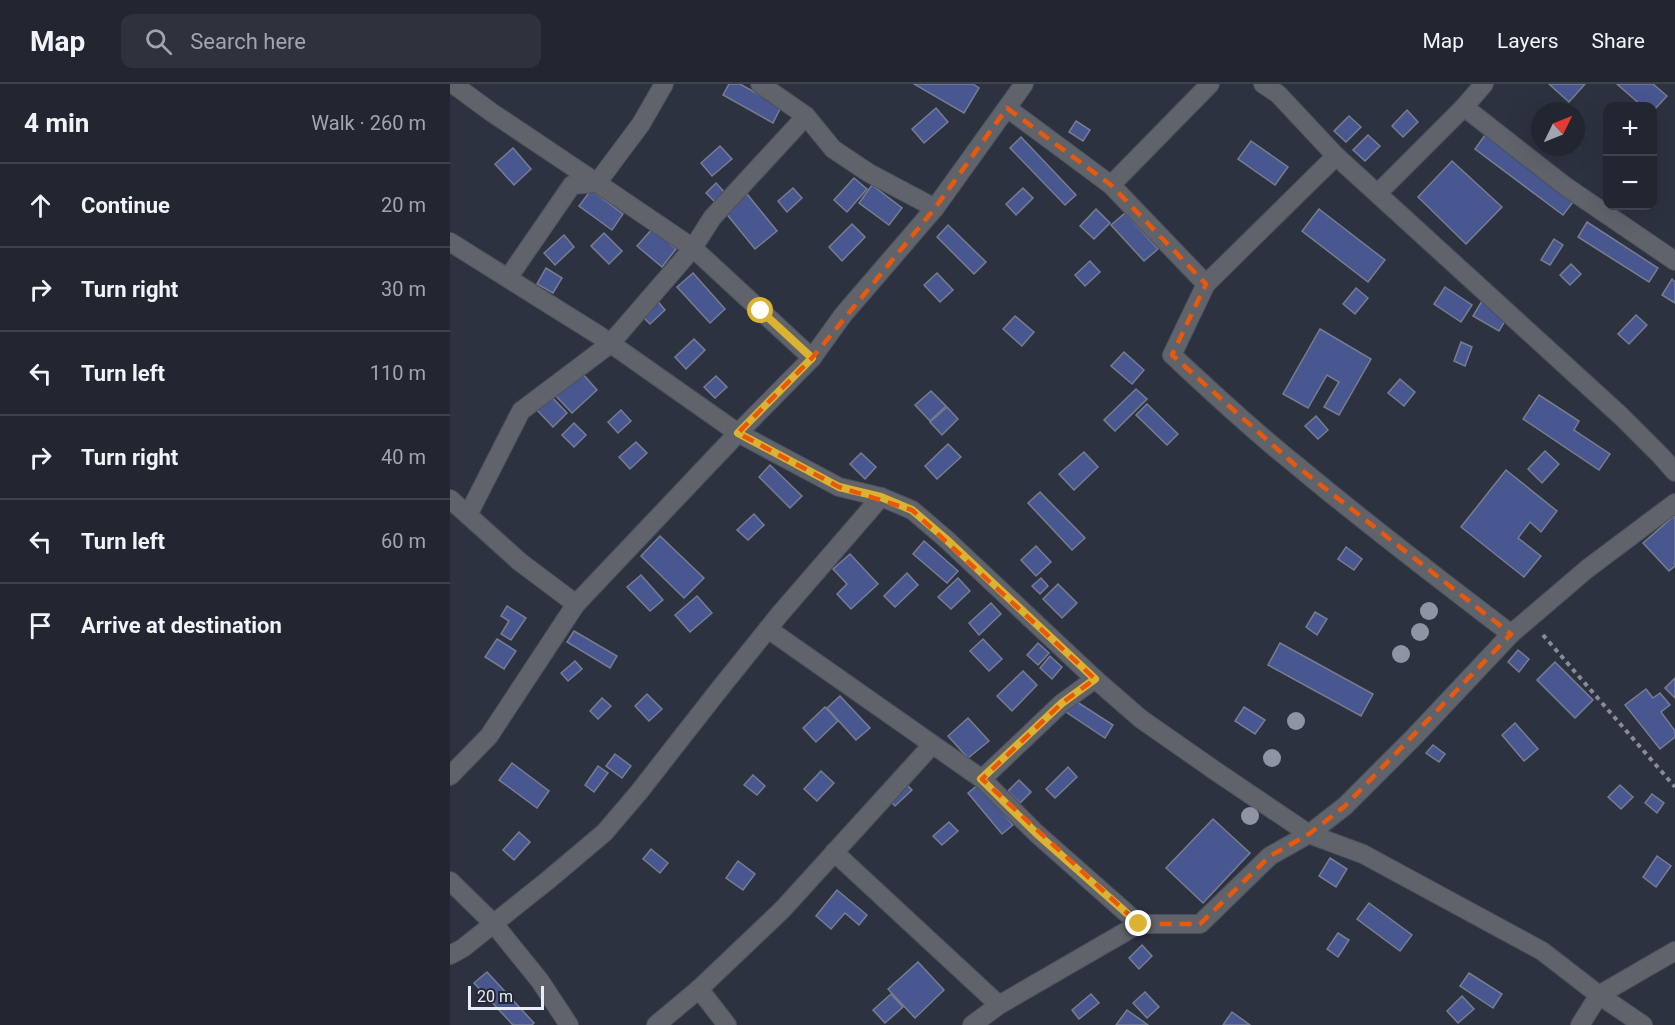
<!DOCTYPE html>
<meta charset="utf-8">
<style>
body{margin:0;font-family:Roboto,sans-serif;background:#2e323d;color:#f1f3f6}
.controls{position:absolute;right:18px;top:18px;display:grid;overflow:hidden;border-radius:12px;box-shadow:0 6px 24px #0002}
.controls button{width:54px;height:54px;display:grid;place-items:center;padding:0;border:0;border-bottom:2px solid #3f434d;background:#222631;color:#f1f3f6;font:30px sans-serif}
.compass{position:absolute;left:1081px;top:18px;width:54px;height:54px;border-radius:50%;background:#222631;box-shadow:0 6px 24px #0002;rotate:47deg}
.scale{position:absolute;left:18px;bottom:15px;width:76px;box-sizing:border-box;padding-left:6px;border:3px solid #eaedf7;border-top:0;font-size:16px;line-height:21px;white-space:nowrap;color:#eaedf7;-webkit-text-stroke:4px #232837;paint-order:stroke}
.stop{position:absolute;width:18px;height:18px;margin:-14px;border:4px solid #dab333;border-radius:50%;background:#fff}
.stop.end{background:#dab333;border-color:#fff;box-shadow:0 2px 6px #0008}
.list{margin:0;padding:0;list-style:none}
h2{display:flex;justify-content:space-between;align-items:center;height:78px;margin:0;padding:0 24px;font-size:26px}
h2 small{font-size:20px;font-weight:400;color:#a2a5ab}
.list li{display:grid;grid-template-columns:39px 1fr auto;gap:18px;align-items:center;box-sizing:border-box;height:84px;padding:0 24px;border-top:2px solid #3f434d}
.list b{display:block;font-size:22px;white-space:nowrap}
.list em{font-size:20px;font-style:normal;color:#a2a5ab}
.icon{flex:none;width:33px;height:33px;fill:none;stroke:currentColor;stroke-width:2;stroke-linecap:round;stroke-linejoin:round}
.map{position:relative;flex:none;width:1225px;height:941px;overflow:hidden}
header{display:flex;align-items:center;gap:36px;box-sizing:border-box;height:84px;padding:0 30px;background:#222631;border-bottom:2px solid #3f434d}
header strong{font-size:28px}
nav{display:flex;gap:33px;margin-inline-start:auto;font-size:21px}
.search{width:420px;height:54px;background:#2e323d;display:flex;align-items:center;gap:15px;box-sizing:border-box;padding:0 21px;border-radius:12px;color:#a2a5ab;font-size:22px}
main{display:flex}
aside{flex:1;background:#222631}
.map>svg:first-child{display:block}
.building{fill:#485790;stroke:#777d90;stroke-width:1.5}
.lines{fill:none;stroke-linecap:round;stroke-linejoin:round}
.minor-casing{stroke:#4b505e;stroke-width:20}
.path{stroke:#888c99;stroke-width:4;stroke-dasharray:4.5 4.5;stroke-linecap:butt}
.minor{stroke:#61636b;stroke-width:18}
.tree{fill:#8e94a4}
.route{stroke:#dab333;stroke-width:8}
.marked{fill:none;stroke:#e8590c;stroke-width:4.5;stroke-dasharray:12 8;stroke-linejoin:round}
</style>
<header>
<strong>Map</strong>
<div class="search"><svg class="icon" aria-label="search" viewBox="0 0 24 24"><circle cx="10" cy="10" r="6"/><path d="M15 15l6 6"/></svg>Search here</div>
<nav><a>Map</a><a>Layers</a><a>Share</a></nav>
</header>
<main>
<aside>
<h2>4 min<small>Walk · 260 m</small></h2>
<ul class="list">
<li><svg class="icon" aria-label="ahead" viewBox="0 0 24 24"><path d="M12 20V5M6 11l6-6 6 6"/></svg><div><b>Continue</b></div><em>20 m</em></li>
<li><svg class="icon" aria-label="right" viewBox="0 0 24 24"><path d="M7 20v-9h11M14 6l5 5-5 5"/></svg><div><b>Turn right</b></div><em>30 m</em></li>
<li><svg class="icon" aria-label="left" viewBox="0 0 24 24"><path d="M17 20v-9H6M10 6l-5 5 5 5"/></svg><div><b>Turn left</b></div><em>110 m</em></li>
<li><svg class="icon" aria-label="right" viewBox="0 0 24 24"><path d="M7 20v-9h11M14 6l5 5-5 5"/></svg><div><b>Turn right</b></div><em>40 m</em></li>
<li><svg class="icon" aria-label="left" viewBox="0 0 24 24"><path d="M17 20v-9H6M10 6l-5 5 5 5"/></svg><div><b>Turn left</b></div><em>60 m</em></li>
<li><svg class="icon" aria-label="arrive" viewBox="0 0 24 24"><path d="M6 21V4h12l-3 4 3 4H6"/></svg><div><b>Arrive at destination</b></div></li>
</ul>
</aside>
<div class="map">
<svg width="1225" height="941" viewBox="0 0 1225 941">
<rect width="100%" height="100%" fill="#2d3241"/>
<g class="building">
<path d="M279,0H290L331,23L323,39L273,11Z"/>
<path d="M464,0H523L529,4L514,29Z"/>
<path d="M1099,0H1135L1119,18Z"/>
<path d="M1167,0H1203L1217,12L1202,28V22H1192Z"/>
<path d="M486,24L498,38L474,59L462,45Z"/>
<path d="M957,26L968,38L953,53L942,42Z"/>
<path d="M899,32L911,43L896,58L884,47Z"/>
<path d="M626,37L640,46L633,57L619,48Z"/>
<path d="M918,51L930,62L915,77L903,66Z"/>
<path d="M1035,51L1123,118L1113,131L1025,65Z"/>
<path d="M571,53L626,111L615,121L560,64Z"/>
<path d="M801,57L838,83L825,101L788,75Z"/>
<path d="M270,62L282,75L262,92L251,79Z"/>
<path d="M63,64L81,85L64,101L45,80Z"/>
<path d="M1002,77L1052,123L1016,160L968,113Z"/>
<path d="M404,94L417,105L397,128L384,116Z"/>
<path d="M266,99L276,110L266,119L256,109Z"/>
<path d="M422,101L452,124L439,141L409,119Z"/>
<path d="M343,104L352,114L337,128L328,117Z"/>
<path d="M573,104L583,114L566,131L556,120Z"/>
<path d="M141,106L173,130L162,146L129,122Z"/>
<path d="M297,110L327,147L305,165L275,128Z"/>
<path d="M646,125L660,139L644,155L630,142Z"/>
<path d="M869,125L935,176L918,198L852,147Z"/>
<path d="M675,129L708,165L694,177L661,141Z"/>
<path d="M1137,138L1208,184L1199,198L1128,153Z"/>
<path d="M402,140L415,153L392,177L379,163Z"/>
<path d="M498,141L536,178L524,190L487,153Z"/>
<path d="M202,145L226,165L212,183L187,162Z"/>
<path d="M154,149L172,167L159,180L141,162Z"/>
<path d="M114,151L124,163L105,181L94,169Z"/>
<path d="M1104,155L1113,161L1100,181L1091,176Z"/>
<path d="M640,177L650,188L635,202L625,191Z"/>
<path d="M1121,180L1131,190L1120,201L1110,191Z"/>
<path d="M96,184L112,194L103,209L87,200Z"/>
<path d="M243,189L275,225L260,239L227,203Z"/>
<path d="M487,189L503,206L490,218L474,201Z"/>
<path d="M1222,195L1225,198V219L1212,211Z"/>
<path d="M995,203L1022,221L1011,238L984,220Z"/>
<path d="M906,204L918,214L905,230L893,220Z"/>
<path d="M206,215L215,226L200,240L190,230Z"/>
<path d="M1032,217L1058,232L1049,247L1023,232Z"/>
<path d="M1186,231L1197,241L1179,260L1168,250Z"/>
<path d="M565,232L584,248L572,262L553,245Z"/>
<path d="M870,245L921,275L889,331L874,323L889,298L877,291L858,324L833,310Z"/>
<path d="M244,255L255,266L236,285L225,273Z"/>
<path d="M1011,258L1022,263L1015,282L1004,277Z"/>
<path d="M674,268L694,286L682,300L661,282Z"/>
<path d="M132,289L147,306L122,329L106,312Z"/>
<path d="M266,292L277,303L265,314L254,303Z"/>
<path d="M950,295L965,308L954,322L938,309Z"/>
<path d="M686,305L697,315L665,347L654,336Z"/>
<path d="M481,307L496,322L480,337L465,321Z"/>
<path d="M99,310L117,329L103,343L85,324Z"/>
<path d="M1089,311L1129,337L1124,346L1160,370L1149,386L1073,335Z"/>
<path d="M697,320L728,350L717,361L686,331Z"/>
<path d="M497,323L508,335L492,351L480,338Z"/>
<path d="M171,326L181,337L168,349L158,338Z"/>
<path d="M866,332L878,346L868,355L855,342Z"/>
<path d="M124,339L136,351L124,363L112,351Z"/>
<path d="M186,358L197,369L180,385L169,373Z"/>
<path d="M498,360L511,373L487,395L475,382Z"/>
<path d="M1095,367L1109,380L1092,399L1078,385Z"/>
<path d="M634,368L648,383L624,406L609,390Z"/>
<path d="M411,369L426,383L415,395L400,380Z"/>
<path d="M320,381L352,412L340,424L309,393Z"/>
<path d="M1056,386L1107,427L1091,448L1080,438L1068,454L1091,472L1074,493L1011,443Z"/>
<path d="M590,408L635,454L622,466L578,419Z"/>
<path d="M304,430L314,441L298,456L287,446Z"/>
<path d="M1225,431V482L1219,487L1193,459Z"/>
<path d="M210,452L254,494L234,514L191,472Z"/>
<path d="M474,457L508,487L497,499L463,470Z"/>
<path d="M586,462L601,478L586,492L571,476Z"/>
<path d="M896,463L912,475L904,486L888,475Z"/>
<path d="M400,470L428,500L401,525L387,510L397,500L383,485Z"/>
<path d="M457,489L468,501L445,523L434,512Z"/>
<path d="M191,491L213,516L200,527L177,503Z"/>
<path d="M508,494L520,507L501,525L488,513Z"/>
<path d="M591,494L598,502L590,510L582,502Z"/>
<path d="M608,500L627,519L612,534L593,515Z"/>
<path d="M247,512L262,529L240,548L225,531Z"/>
<path d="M541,519L551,530L529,551L519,539Z"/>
<path d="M57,522L76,534L61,556L51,550L59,537L51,532Z"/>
<path d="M865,528L877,535L867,551L856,543Z"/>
<path d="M124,547L167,572L160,584L117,558Z"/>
<path d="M47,555L66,567L54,585L35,573Z"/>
<path d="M533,555L552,575L539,587L520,567Z"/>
<path d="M588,559L599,569L588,581L577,571Z"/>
<path d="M830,559L923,610L911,632L818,581Z"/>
<path d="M1068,566L1079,575L1069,588L1058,578Z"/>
<path d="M600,572L612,583L602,595L590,584Z"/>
<path d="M125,577L132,585L118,597L111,589Z"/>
<path d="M1105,578L1143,616L1125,634L1087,596Z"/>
<path d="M573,587L587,601L562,627L547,612Z"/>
<path d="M1225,594V614L1215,604Z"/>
<path d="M1196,605L1203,614L1210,609L1220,621L1211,628L1225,647V653L1210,665L1175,621Z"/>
<path d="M197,610L212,625L199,637L185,622Z"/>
<path d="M390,612L420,644L406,656L377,624Z"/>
<path d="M152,614L161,622L148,635L140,627Z"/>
<path d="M624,616L663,641L655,654L616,628Z"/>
<path d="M375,623L388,637L366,658L353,644Z"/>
<path d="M794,623L815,636L805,650L785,637Z"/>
<path d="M518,634L539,657L518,674L498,652Z"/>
<path d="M1065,639L1088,665L1074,677L1052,651Z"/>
<path d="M983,661L995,670L989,678L976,669Z"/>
<path d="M165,670L181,682L172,694L156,682Z"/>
<path d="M62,679L99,707L87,724L49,696Z"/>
<path d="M148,682L158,689L144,708L135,701Z"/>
<path d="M618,683L627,693L605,714L596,705Z"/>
<path d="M371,687L384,699L367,717L354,705Z"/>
<path d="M303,691L315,702L307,711L294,701Z"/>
<path d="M569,696L581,708L570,719L558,707Z"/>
<path d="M453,697L462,706L445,722L436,712Z"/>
<path d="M529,700L563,741L552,750L518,709Z"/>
<path d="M1170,701L1183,713L1171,725L1158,713Z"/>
<path d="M1202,710L1214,719L1207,729L1195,719Z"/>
<path d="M763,735L800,769L753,819L716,784Z"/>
<path d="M499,738L508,747L492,761L483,752Z"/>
<path d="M69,748L80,758L64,776L53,766Z"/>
<path d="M201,765L218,779L210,789L193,775Z"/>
<path d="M1207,772L1221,782L1206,803L1193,793Z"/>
<path d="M880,774L897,785L886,803L869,792Z"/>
<path d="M288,777L305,790L293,806L276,794Z"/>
<path d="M387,806L417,831L409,841L395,829L381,845L366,832Z"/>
<path d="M919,819L962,851L950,867L907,835Z"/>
<path d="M888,849L899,856L888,873L877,865Z"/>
<path d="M692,861L702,872L689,885L679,874Z"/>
<path d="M468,878L494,906L465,934L438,905Z"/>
<path d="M37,888L84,939L82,941H63L24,899Z"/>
<path d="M1019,889L1052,910L1043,924L1010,902Z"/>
<path d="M695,908L709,923L697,934L683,919Z"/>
<path d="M441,910L453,923L435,939L423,926Z"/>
<path d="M641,910L649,919L629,935L622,926Z"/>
<path d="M1012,912L1024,925L1008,939L997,927Z"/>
<path d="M677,926L698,941H666Z"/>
<path d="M782,928L800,941H773Z"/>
</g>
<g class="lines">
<g class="minor-casing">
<g id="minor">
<path d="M3,0L41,28L147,99L243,164L362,274"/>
<path d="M310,0L356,32L383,65L419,89L485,124"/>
<path d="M813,0L828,10L886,72L1172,333L1211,372L1225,388"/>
<path d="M1014,23L1115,102L1225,177"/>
<path d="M557,24L661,101L756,200"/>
<path d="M886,72L756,200L722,271C762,308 802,346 845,380C915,439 988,494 1061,550"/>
<path d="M661,101L760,0"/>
<path d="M928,109L1014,23L1034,0"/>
<path d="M0,158L150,252L288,349L389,403L431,413L462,426L496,455L645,595L691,635L764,686L859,750L913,770L1092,867L1149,911L1193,941"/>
<path d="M58,194L122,101L147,99L191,40L214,0"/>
<path d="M0,415L70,478L126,520"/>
<path d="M18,431L71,327L160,260L243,164L262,134L356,32"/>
<path d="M318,545L532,695L586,749L689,840"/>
<path d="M0,692L39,652L126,520L288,349L362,274L393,231L485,124L574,0"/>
<path d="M532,695L612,619L645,595"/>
<path d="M384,768L549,921"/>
<path d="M0,797L44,840L90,897L119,941"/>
<path d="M0,871L13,864L97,797L155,748L189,708L268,607L329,531L431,413"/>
<path d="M249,905L277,941"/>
<path d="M206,941L249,905L333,825L482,661"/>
<path d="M522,941L549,921L689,840H750L820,772L859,750L895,722L965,652L1061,550L1137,485L1225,419"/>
<path d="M1130,941L1149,911L1225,867"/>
</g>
</g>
<path class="path" d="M1093,551L1225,703"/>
<use href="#minor" class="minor"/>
</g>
<g class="tree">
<circle cx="979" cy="527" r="9"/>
<circle cx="970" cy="548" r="9"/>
<circle cx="951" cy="570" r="9"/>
<circle cx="846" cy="637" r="9"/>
<circle cx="822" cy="674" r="9"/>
<circle cx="800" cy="732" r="9"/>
</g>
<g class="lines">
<path class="route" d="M311,227L362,274L288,349L389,403L431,413L462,426L496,455L645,595L612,619L531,695L586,749L689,840"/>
</g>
<path class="marked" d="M557,24L661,101L756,200L722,271L844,380L1061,550L895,722L859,750L820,772L750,840H689L532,695L612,619L645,595L462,426L389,403L288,349L362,274L485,124Z"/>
</svg>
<div class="controls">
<button>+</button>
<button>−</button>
</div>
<svg class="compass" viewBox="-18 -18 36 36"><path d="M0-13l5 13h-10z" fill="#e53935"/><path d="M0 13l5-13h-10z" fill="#a2a5ab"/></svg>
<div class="scale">20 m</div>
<div class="stop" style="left:311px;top:227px"></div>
<div class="stop end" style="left:689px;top:840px"></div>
</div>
</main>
